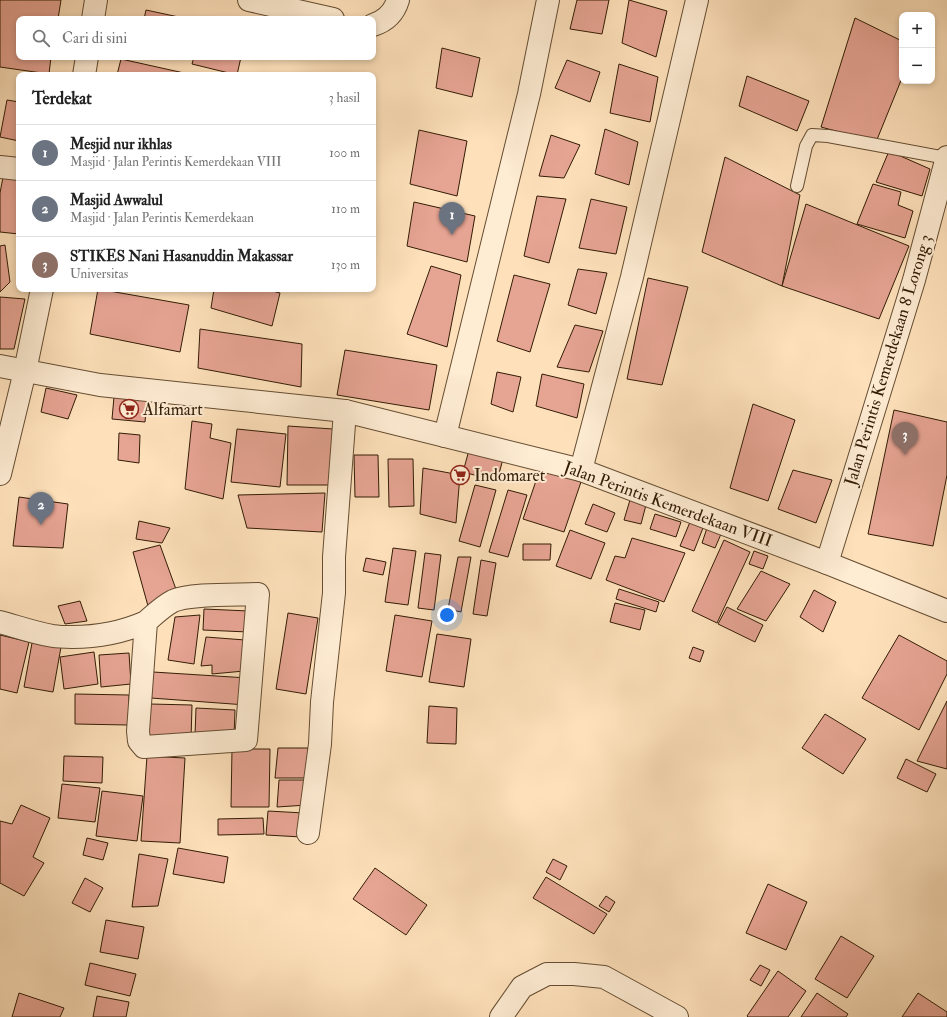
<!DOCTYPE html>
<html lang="id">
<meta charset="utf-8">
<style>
body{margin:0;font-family:"IM FELL Double Pica",serif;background:#f6f6f6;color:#222}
.controls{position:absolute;right:12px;top:12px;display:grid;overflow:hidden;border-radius:8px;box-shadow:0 2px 6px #0003}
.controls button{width:36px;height:36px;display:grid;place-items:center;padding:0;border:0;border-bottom:1px solid #e0e0e0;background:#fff;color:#222;font:20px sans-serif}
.you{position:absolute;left:447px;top:615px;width:14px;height:14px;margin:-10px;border:3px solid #fff;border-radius:50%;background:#1a73e8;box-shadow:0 0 0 6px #1a73e833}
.badge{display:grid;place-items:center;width:26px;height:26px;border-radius:50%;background:#1a73e8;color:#fff;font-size:13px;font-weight:700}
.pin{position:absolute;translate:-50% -33px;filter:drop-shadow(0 1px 2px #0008)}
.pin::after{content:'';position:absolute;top:21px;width:14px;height:12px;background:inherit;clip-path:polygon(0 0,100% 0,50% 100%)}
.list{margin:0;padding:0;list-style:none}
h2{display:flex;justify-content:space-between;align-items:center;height:52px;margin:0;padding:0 16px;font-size:17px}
h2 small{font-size:13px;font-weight:400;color:#767676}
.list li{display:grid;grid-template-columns:26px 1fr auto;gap:12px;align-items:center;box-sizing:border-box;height:56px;padding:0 16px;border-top:1px solid #e0e0e0}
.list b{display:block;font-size:15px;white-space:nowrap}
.list p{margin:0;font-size:13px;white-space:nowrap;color:#767676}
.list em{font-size:13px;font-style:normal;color:#767676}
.icon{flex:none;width:22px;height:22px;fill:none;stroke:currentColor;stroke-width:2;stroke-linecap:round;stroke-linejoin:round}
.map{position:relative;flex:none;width:947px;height:1017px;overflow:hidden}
.search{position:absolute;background:#fff;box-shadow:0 2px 6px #0003;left:16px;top:16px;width:360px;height:44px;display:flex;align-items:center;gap:10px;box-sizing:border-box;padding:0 14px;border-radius:8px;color:#767676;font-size:15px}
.panel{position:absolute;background:#fff;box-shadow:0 2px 6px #0003;left:16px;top:72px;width:360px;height:220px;border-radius:8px}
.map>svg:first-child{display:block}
.building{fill:#e6a493;stroke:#321c05}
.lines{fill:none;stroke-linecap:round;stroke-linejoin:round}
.lane-casing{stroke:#654d32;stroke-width:14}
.street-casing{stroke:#654d32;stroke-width:24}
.lane{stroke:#feecd3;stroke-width:12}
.street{stroke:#feecd3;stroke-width:22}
.labels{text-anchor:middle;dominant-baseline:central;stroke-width:4;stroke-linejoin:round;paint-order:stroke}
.street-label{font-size:17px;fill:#321c05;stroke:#feecd3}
.poi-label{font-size:17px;fill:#321c05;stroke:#feecd3;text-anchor:start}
</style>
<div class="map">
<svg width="947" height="1017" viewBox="0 0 947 1017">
<rect width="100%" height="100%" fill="#fee1bb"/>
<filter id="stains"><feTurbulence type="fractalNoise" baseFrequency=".005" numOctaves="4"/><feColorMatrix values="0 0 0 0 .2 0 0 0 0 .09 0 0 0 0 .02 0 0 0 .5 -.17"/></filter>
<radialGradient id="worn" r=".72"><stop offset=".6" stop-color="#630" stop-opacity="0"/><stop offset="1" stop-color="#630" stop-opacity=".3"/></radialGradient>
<g class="building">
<path d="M0,0H61L58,19H19V57H51L49,74L0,67Z"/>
<path d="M577,0H609L602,34L570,29Z"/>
<path d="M629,0L667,11L656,57L622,43Z"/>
<path d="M146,10L188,19H144Z"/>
<path d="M855,18L902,41V78L876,142L821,127Z"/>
<path d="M442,48L480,58L472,97L436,88Z"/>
<path d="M194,57H241L237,75L192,64Z"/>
<path d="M121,59L184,73V75H117Z"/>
<path d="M567,60L600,72L590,102L555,88Z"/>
<path d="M619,64L658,77L650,122L610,113Z"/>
<path d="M747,76L809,101L797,131L739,106Z"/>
<path d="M7,100L19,102V141L0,137Z"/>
<path d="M605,129L638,142L629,185L595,174Z"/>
<path d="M419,130L467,141L457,196L410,184Z"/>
<path d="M551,135L580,145L564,178L539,176Z"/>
<path d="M889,151L930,169L922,196L876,182Z"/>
<path d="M725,157L800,195L782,286L702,252Z"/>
<path d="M3,177L19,180V234L0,232V193Z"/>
<path d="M873,184L901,192L898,205L913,211L905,238L857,224Z"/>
<path d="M537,196L566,199L549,263L524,256Z"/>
<path d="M591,199L627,207L616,254L579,248Z"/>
<path d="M414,202L475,216L467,262L407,246Z"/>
<path d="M806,204L909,246L879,319L782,286Z"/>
<path d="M5,245L10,282L0,292V246Z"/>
<path d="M431,266L461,275L447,347L407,334Z"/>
<path d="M578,269L607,273L596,314L568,305Z"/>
<path d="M514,275L550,284L530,352L497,341Z"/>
<path d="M648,278L688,287L662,385L627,379Z"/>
<path d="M98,289L189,305L180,352L90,334Z"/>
<path d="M214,289H265L280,293L272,326L211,308Z"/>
<path d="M0,297L25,299L14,349H0Z"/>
<path d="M575,325L603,331L589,372L557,367Z"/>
<path d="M200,329L302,344L301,387L198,368Z"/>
<path d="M345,350L437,365L429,410L337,395Z"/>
<path d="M497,372L521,377L513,412L491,404Z"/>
<path d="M542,374L584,384L577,418L536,406Z"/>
<path d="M46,388L77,395L68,419L41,412Z"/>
<path d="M114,397L147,400L145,422L112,419Z"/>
<path d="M753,404L795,420L768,501L730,488Z"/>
<path d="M894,410L947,422V475L933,546L868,534Z"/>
<path d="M192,421L212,424L210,438L231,443L223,499L185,489Z"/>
<path d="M288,426L333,429L330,485H287Z"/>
<path d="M237,429L286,434L280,487L231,482Z"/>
<path d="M119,433L140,435L139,463L118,460Z"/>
<path d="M469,450L503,459L497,481L463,472Z"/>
<path d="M354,455H378L379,497H355Z"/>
<path d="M388,459H413L414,506L389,507Z"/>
<path d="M423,468L460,475L456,523L420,514Z"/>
<path d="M540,469L581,482L564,532L523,519Z"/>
<path d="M793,470L832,480L816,523L778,509Z"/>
<path d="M475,485L496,490L480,547L459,541Z"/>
<path d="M508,490L527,495L508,557L489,552Z"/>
<path d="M325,493L322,532L247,528L238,495Z"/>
<path d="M19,497L68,504L63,548L13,546Z"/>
<path d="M630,500L646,505L641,524L624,520Z"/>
<path d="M593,504L615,513L607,532L585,524Z"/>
<path d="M655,514L681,522L676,537L650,529Z"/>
<path d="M139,521L170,528L162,543L136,539Z"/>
<path d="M690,522L703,528L694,551L680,546Z"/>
<path d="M707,528L721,534L715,548L702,543Z"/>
<path d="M570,530L605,543L591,579L556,566Z"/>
<path d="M632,538L685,553L664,602L606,580L615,556L625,558Z"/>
<path d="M724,540L750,552L717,623L692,611Z"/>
<path d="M523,544H551L550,560H523Z"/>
<path d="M160,545L177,592L148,606L133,552Z"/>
<path d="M393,548L416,551L408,605L385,602Z"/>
<path d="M754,551L768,556L763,569L749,564Z"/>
<path d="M425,553L441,555L434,610L418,608Z"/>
<path d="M458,557H471L461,612L448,609Z"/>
<path d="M366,558L386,562L383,575L363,571Z"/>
<path d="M481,560L496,563L487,616L473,614Z"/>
<path d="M761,571L790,584L766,621L737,609Z"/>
<path d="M619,589L659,602L656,612L616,599Z"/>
<path d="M814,590L836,602L823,632L800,617Z"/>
<path d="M80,601L87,621L65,624L58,606Z"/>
<path d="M615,603L645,610L640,630L610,622Z"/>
<path d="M727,607L763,625L755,642L718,624Z"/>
<path d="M204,609L249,611L248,632L203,630Z"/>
<path d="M288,613L318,618L306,694L276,689Z"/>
<path d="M200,615L194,664L168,660L175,617Z"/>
<path d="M395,615L432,621L422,677L386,671Z"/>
<path d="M437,634L471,639L464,687L429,682Z"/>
<path d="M0,635L29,642L17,693L0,689Z"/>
<path d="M899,635L947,661V674L919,730L862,698Z"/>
<path d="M206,637L245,640L244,671L212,674V665L201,666Z"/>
<path d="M32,643L61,647L53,692L24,687Z"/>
<path d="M693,647L704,651L700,662L689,658Z"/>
<path d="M94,652L98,684L64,689L60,657Z"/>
<path d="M129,653L131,684L101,687L99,655Z"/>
<path d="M153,672L248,678L246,705L151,698Z"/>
<path d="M75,694L129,695L128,725L75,724Z"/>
<path d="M947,701V769L917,761Z"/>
<path d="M150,704L192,705L191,740L149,738Z"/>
<path d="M429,706L457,708L456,744L427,743Z"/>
<path d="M196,708L235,710L234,737L195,736Z"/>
<path d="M825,714L866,739L843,774L802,748Z"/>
<path d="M278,748H308L306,778H275Z"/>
<path d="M232,749H270L269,807H231Z"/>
<path d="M64,756L103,757L102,783L63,781Z"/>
<path d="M147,756L185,758L180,843L141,841Z"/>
<path d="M906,759L936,774L927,792L897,778Z"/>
<path d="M279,780H307V805L277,807Z"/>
<path d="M62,784L100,788L95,822L58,818Z"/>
<path d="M102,791L143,796L137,841L96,836Z"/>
<path d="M21,805L50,818L33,857L44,863L24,896L0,883V821L12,824Z"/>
<path d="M268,811L304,813L302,837L266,835Z"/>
<path d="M263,818L264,834L218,835V819Z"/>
<path d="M87,838L108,843L103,860L83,855Z"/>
<path d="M178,848L228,857L224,883L173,874Z"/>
<path d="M139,854L168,859L158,906L132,907Z"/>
<path d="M553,859L567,866L560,880L546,872Z"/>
<path d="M375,868L427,905L406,935L353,899Z"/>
<path d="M546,877L607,914L594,934L533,898Z"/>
<path d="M85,878L103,888L90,912L72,903Z"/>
<path d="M768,884L807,902L786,950L746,933Z"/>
<path d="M606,896L615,902L609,912L599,906Z"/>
<path d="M106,920L144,927L138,959L100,952Z"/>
<path d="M841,936L874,956L847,998L815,979Z"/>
<path d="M90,963L136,974L130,996L85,985Z"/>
<path d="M760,965L770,970L761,986L750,980Z"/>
<path d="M778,971L806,991L788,1017H748L747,1016Z"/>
<path d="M19,993L64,1008L60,1017H12Z"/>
<path d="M817,993L848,1014L846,1017H801Z"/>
<path d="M918,993L947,1012V1017H902Z"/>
<path d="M97,996L129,1002L126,1017H93Z"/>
</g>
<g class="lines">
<g class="lane-casing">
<path id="lane" d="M797,186L806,146L812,135L828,136L947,158"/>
</g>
<g class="street-casing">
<g id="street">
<path d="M249,0L333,19"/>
<path d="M93,19L96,0"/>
<path d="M373,25C386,21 394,13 398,0"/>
<path d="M84,75L87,57"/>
<path d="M0,167L19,169"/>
<path d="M0,366L100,385L345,411L581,470L827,563L947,611"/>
<path d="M445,436L529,94L548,0"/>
<path d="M581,470L632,277L697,0"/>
<path d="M0,474L25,371L42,289"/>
<path d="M827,563L914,280L947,157"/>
<path d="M0,622C18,627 35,633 53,636C59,637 66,637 72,637C99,637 121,633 146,622L138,731L139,741L144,747L246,740L258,594C238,595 190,593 173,601C163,606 155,614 146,622"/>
<path d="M308,833L320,744L322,702L334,593V557L345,411"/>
<path d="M501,1017L522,987L547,974H574L604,977L677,1017"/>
</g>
</g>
<use href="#lane" class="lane"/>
<use href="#street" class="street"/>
</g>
<defs>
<g id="supermarket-ring" transform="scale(1)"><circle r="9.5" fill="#feecd3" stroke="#8f2418" stroke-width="1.5"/><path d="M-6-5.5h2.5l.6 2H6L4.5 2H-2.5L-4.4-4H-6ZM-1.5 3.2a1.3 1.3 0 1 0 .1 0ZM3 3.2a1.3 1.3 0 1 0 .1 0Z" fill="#8f2418"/></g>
</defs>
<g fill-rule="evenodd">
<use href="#supermarket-ring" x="129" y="409"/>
<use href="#supermarket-ring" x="460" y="475"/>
</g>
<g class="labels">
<g class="street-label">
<text transform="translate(888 360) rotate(-73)">Jalan Perintis Kemerdekaan 8 Lorong 3</text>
<text transform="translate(668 504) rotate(20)">Jalan Perintis Kemerdekaan VIII</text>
</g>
<g class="poi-label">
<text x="143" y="409">Alfamart</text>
<text x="474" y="475">Indomaret</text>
</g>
</g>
<rect width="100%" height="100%" filter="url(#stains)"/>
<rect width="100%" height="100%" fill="url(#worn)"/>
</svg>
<div class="controls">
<button>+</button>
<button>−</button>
</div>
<div class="you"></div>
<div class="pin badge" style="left:452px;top:235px;background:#6b7280">1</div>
<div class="pin badge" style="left:41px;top:525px;background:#6b7280">2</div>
<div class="pin badge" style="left:905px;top:455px;background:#8d6e63">3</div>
<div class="search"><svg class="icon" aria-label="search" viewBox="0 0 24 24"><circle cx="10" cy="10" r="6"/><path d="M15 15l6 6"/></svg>Cari di sini</div>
<section class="panel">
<h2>Terdekat<small>3 hasil</small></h2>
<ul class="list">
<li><span class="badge" style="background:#6b7280">1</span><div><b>Mesjid nur ikhlas</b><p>Masjid · Jalan Perintis Kemerdekaan VIII</p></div><em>100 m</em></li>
<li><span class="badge" style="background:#6b7280">2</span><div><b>Masjid Awwalul</b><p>Masjid · Jalan Perintis Kemerdekaan</p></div><em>110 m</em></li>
<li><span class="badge" style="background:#8d6e63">3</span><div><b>STIKES Nani Hasanuddin Makassar</b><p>Universitas</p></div><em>130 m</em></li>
</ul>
</section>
</div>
